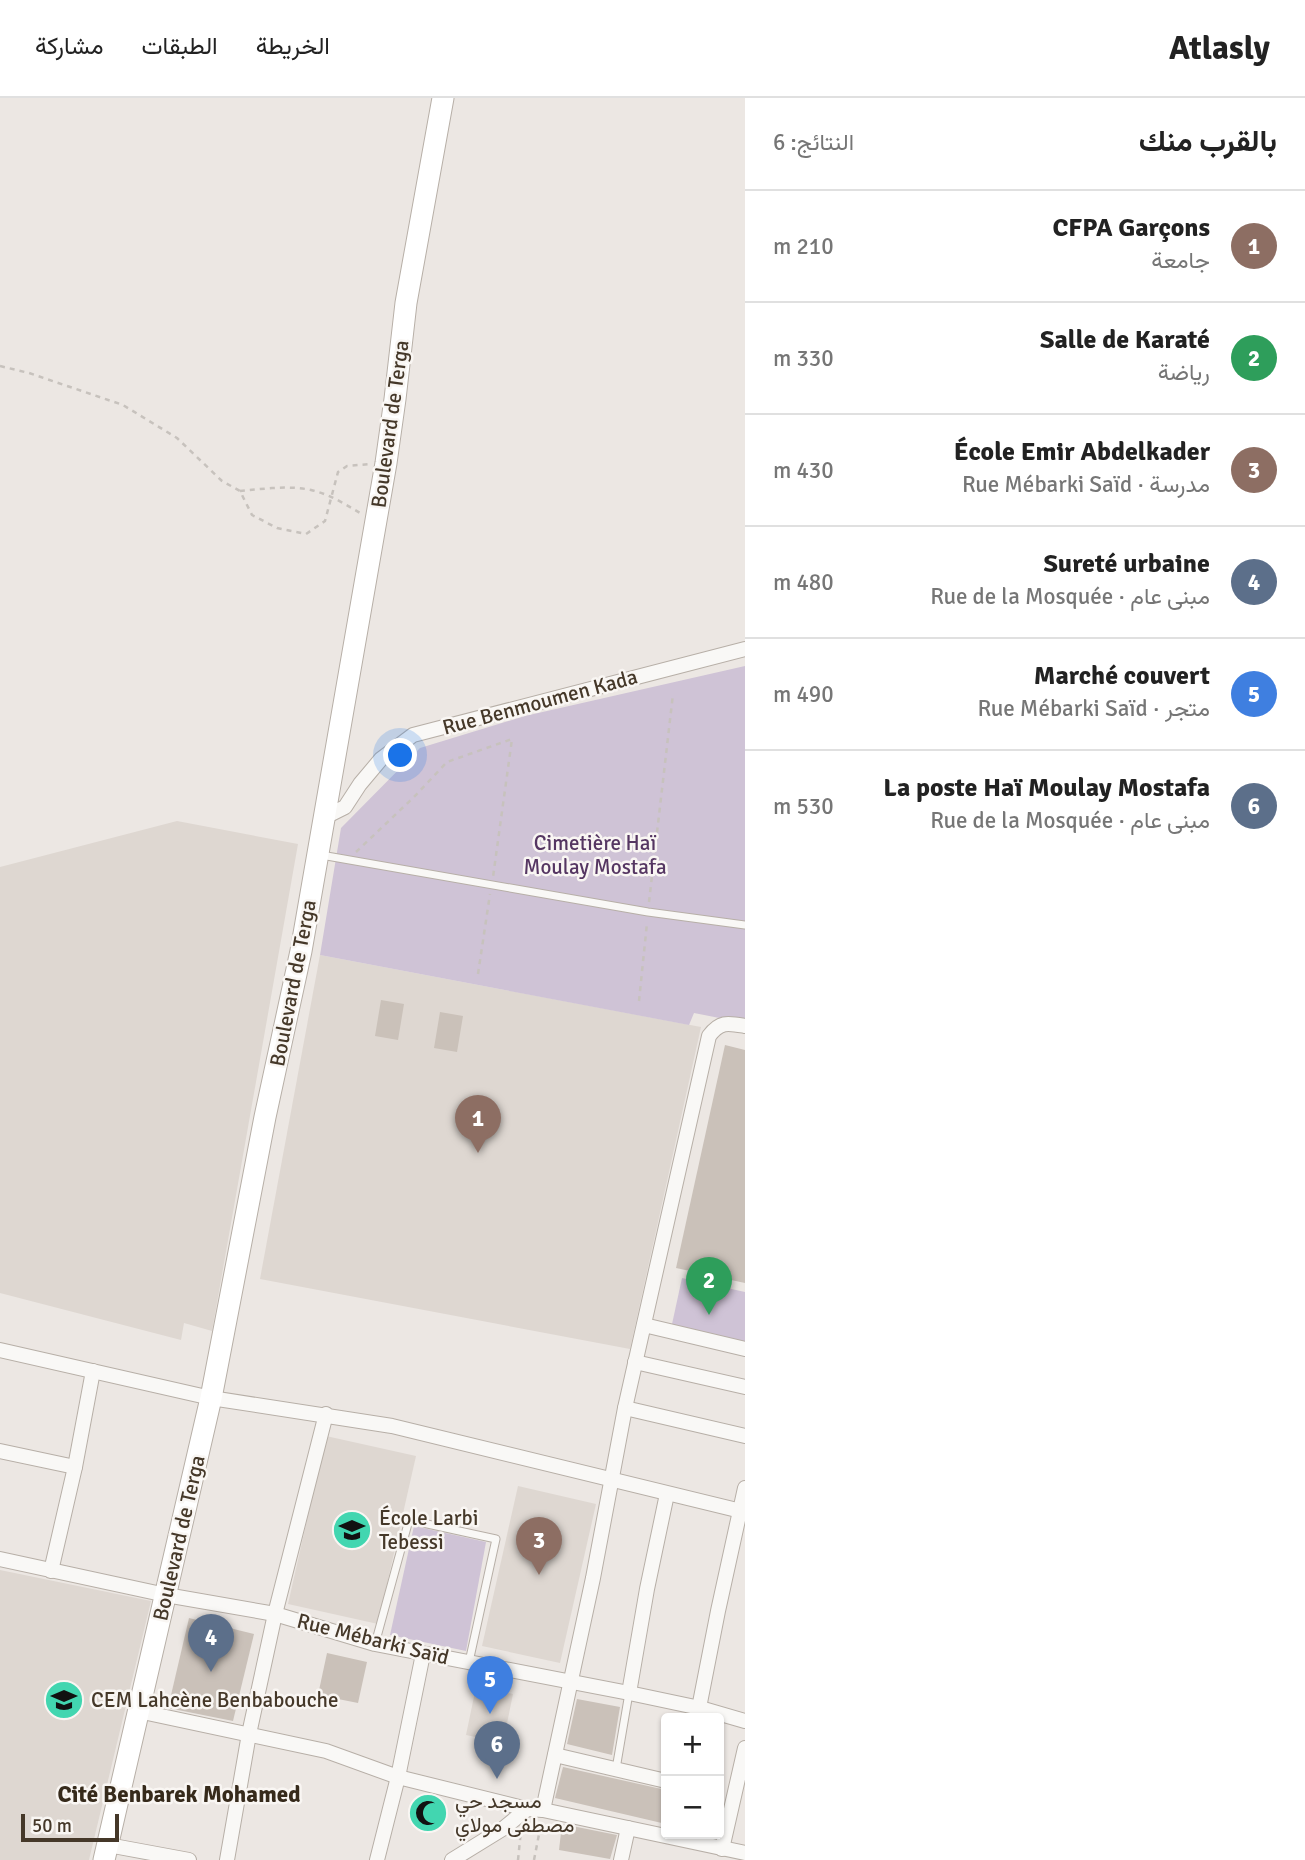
<!DOCTYPE html>
<html lang="ar">
<meta charset="utf-8">
<style>
body{margin:0;font-family:Signika,Vazirmatn,sans-serif;background:#f2f2f2;color:#222;direction:rtl}
.controls{position:absolute;right:21px;bottom:21px;display:grid;overflow:hidden;border-radius:7px;box-shadow:0 2px 5px #0004}
.controls button{width:63px;height:63px;display:grid;place-items:center;padding:0;border:0;border-bottom:2px solid #e0e0e0;background:#fff;color:#222;font:35px sans-serif}
.scale{position:absolute;left:21px;bottom:18px;width:98px;box-sizing:border-box;padding-left:7px;border:4px solid #453829;border-top:0;font-size:19px;line-height:24px;white-space:nowrap;color:#453829;-webkit-text-stroke:5px #f9f6f3;paint-order:stroke}
.you{position:absolute;left:401px;top:658px;width:24px;height:24px;margin:-18px;border:5px solid #fff;border-radius:50%;background:#1a73e8;box-shadow:0 0 0 10px #1a73e833}
.badge{display:grid;place-items:center;width:46px;height:46px;border-radius:50%;background:#1a73e8;color:#fff;font-size:23px;font-weight:700}
.pin{position:absolute;translate:-50% -58px;filter:drop-shadow(0 2px 4px #0008)}
.pin::after{content:'';position:absolute;top:37px;width:24px;height:21px;background:inherit;clip-path:polygon(0 0,100% 0,50% 100%)}
.list{margin:0;padding:0;list-style:none}
h2{display:flex;justify-content:space-between;align-items:center;height:91px;margin:0;padding:0 28px;font-size:30px}
h2 small{font-size:23px;font-weight:400;color:#767676}
.list li{display:grid;grid-template-columns:46px 1fr auto;gap:21px;align-items:center;box-sizing:border-box;height:112px;padding:0 28px;border-top:2px solid #e0e0e0}
.list b{display:block;font-size:26px;white-space:nowrap}
.list p{margin:0;font-size:23px;white-space:nowrap;color:#767676}
.list em{font-size:23px;font-style:normal;color:#767676}
.map{position:relative;flex:none;width:745px;height:1762px;overflow:hidden;direction:ltr}
header{display:flex;align-items:center;gap:42px;box-sizing:border-box;height:98px;padding:0 35px;background:#fff;border-bottom:2px solid #e0e0e0}
header strong{font-size:33px}
nav{display:flex;gap:38px;margin-inline-start:auto;font-size:24px}
main{display:flex}
aside{flex:1;background:#fff}
.map>svg:first-child{display:block}
.built{fill:#ded7d1}
.green{fill:#cfc3d6}
.building{fill:#cac1b9}
.lines{fill:none;stroke-linecap:round;stroke-linejoin:round}
.lane-casing{stroke:#b7afa7;stroke-width:9}
.street-casing{stroke:#b7afa7;stroke-width:16}
.secondary-casing{stroke:#b7afa7;stroke-width:23}
.path{stroke:#c7c2bd;stroke-width:2.5;stroke-dasharray:5 5;stroke-linecap:butt}
.lane{stroke:#f9f8f6;stroke-width:7}
.street{stroke:#f9f8f6;stroke-width:14}
.secondary{stroke:#fff;stroke-width:21}
.labels{text-anchor:middle;dominant-baseline:central;stroke-width:5;stroke-linejoin:round;paint-order:stroke}
.street-label{font-size:21px;fill:#453829;stroke:#f9f6f3}
.park-label{font-size:21px;fill:#553662;stroke:#f9f6f3}
.poi-label{font-size:21px;fill:#453829;stroke:#f9f6f3;text-anchor:start}
.neighbourhood-label{font-size:23px;font-weight:bold;fill:#362a1b;stroke:#f9f6f3}
</style>
<header>
<strong>Atlasly</strong>
<nav><a>الخريطة</a><a>الطبقات</a><a>مشاركة</a></nav>
</header>
<main>
<aside>
<h2>بالقرب منك<small>النتائج: 6</small></h2>
<ul class="list">
<li><span class="badge" style="background:#8d6e63">1</span><div><b>CFPA Garçons</b><p>جامعة</p></div><em>210 m</em></li>
<li><span class="badge" style="background:#2e9e5b">2</span><div><b>Salle de Karaté</b><p>رياضة</p></div><em>330 m</em></li>
<li><span class="badge" style="background:#8d6e63">3</span><div><b>École Emir Abdelkader</b><p>مدرسة · Rue Mébarki Saïd</p></div><em>430 m</em></li>
<li><span class="badge" style="background:#5c6f8a">4</span><div><b>Sureté urbaine</b><p>مبنى عام · Rue de la Mosquée</p></div><em>480 m</em></li>
<li><span class="badge" style="background:#3f7fe0">5</span><div><b>Marché couvert</b><p>متجر · Rue Mébarki Saïd</p></div><em>490 m</em></li>
<li><span class="badge" style="background:#5c6f8a">6</span><div><b>La poste Haï Moulay Mostafa</b><p>مبنى عام · Rue de la Mosquée</p></div><em>530 m</em></li>
</ul>
</aside>
<div class="map">
<svg width="745" height="1762" viewBox="0 0 745 1762">
<rect width="100%" height="100%" fill="#ece7e3"/>
<g class="built">
<path d="M177,723L298,746L212,1233L184,1225L181,1242L0,1195V769Z"/>
<path d="M320,857L701,929L630,1251L260,1181Z"/>
<path d="M326,1338L416,1358L378,1526L288,1506Z"/>
<path d="M518,1388L596,1406L560,1565L482,1548Z"/>
<path d="M0,1472L151,1503L89,1762H0Z"/>
<path d="M476,1589L513,1596L503,1645L466,1637Z"/>
</g>
<g class="green">
<path d="M745,568V925L694,915L689,927L320,857L341,730L420,650L525,618Z"/>
<path d="M682,1180L745,1194V1257L669,1240Z"/>
<path d="M414,1428L486,1444L466,1553L390,1537Z"/>
</g>
<g class="building">
<path d="M381,902L404,906L398,942L375,938Z"/>
<path d="M440,914L463,918L457,954L434,950Z"/>
<path d="M725,947L745,952V1185L676,1170Z"/>
<path d="M189,1520L254,1536L233,1623L168,1610Z"/>
<path d="M327,1555L367,1564L358,1605L318,1597Z"/>
<path d="M577,1601L620,1609L612,1657L567,1646Z"/>
<path d="M563,1669L666,1692V1726L555,1700Z"/>
<path d="M562,1726L617,1737L610,1761L559,1752Z"/>
</g>
<g class="lines">
<g class="lane-casing">
<g id="lane">
<path d="M321,757L648,814L745,827"/>
<path d="M375,1546L409,1422L496,1441L469,1564"/>
<path d="M616,1671L629,1595"/>
</g>
</g>
<g class="street-casing">
<g id="street">
<path d="M325,719L345,709L360,686L381,661L413,637L745,551"/>
<path d="M644,1227L745,1251"/>
<path d="M0,1252L211,1300L392,1328L745,1414"/>
<path d="M635,1264L745,1289"/>
<path d="M625,1310L745,1338"/>
<path d="M0,1353L75,1369"/>
<path d="M0,1461L166,1497L275,1516L375,1546L629,1595L700,1610L745,1623"/>
<path d="M51,1473L75,1369L93,1273"/>
<path d="M629,1595L647,1491L667,1396"/>
<path d="M138,1613L326,1653L398,1679L527,1711L543,1712L745,1755"/>
<path d="M697,1620L718,1513L745,1390"/>
<path d="M555,1657L666,1683"/>
<path d="M543,1712L593,1480L625,1310L709,938C720,923 728,925 745,928"/>
<path d="M108,1747L189,1762"/>
<path d="M722,1751L745,1650"/>
<path d="M227,1762L249,1636L275,1516L326,1316"/>
<path d="M377,1762L398,1679L423,1556"/>
<path d="M452,1762L504,1730L527,1711"/>
<path d="M621,1762L628,1730"/>
</g>
</g>
<g class="secondary-casing">
<path id="secondary" d="M104,1762L211,1300L265,1019L301,853L386,365L395,301L406,205L443,0"/>
</g>
<g class="path">
<path d="M0,268L29,275L123,307L177,340L222,383L240,393L252,417L277,430L306,436L325,423L338,374L347,368L371,366"/>
<path d="M240,393C263,391 288,387 311,392C329,396 345,406 360,415"/>
<path d="M356,754L414,699L447,664L512,641L493,779"/>
<path d="M649,804L673,596"/>
<path d="M478,876L490,796"/>
<path d="M639,903L647,825"/>
<path d="M518,1762L521,1732"/>
<path d="M534,1762L541,1726"/>
</g>
<use href="#lane" class="lane"/>
<use href="#street" class="street"/>
<use href="#secondary" class="secondary"/>
</g>
<defs>
<g id="school-disc" transform="scale(2.0125)"><circle r="9.5" fill="#42d6b0" stroke="#f9f6f3"/><path d="M0-5L7-2L0 1L-7-2ZM-4 1L0 2.5L4 1V4Q0 6-4 4Z" fill="#111"/></g>
<g id="mosque-disc" transform="scale(2.0125)"><circle r="9.5" fill="#42d6b0" stroke="#f9f6f3"/><path d="M3.5-4.9A6 6 0 1 0 3.5 4.9A5 5 0 1 1 3.5-4.9Z" fill="#111"/></g>
</defs>
<g fill-rule="evenodd">
<use href="#school-disc" x="352" y="1432"/>
<use href="#school-disc" x="64" y="1602"/>
<use href="#mosque-disc" x="428" y="1715"/>
</g>
<g class="labels">
<g class="street-label">
<text transform="translate(390 326) rotate(-82)">Boulevard de Terga</text>
<text transform="translate(540 604) rotate(-15)">Rue Benmoumen Kada</text>
<text transform="translate(293 885) rotate(-79)">Boulevard de Terga</text>
<text transform="translate(179 1440) rotate(-77)">Boulevard de Terga</text>
<text transform="translate(373 1541) rotate(14)">Rue Mébarki Saïd</text>
</g>
<g class="park-label">
<text x="595" y="745">Cimetière Haï<tspan x="595" dy="24">Moulay Mostafa</tspan></text>
</g>
<g class="poi-label">
<text x="379" y="1420">École Larbi<tspan x="379" dy="24">Tebessi</tspan></text>
<text x="91" y="1602">CEM Lahcène Benbabouche</text>
<text x="455" y="1703">مسجد حي<tspan x="455" dy="24">مصطفى مولاي</tspan></text>
</g>
<g class="neighbourhood-label">
<text x="179" y="1696">Cité Benbarek Mohamed</text>
</g>
</g>
</svg>
<div class="controls">
<button>+</button>
<button>−</button>
</div>
<div class="scale">50 m</div>
<div class="you"></div>
<div class="pin badge" style="left:478px;top:1055px;background:#8d6e63">1</div>
<div class="pin badge" style="left:709px;top:1217px;background:#2e9e5b">2</div>
<div class="pin badge" style="left:539px;top:1477px;background:#8d6e63">3</div>
<div class="pin badge" style="left:211px;top:1574px;background:#5c6f8a">4</div>
<div class="pin badge" style="left:490px;top:1616px;background:#3f7fe0">5</div>
<div class="pin badge" style="left:497px;top:1681px;background:#5c6f8a">6</div>
</div>
</main>
